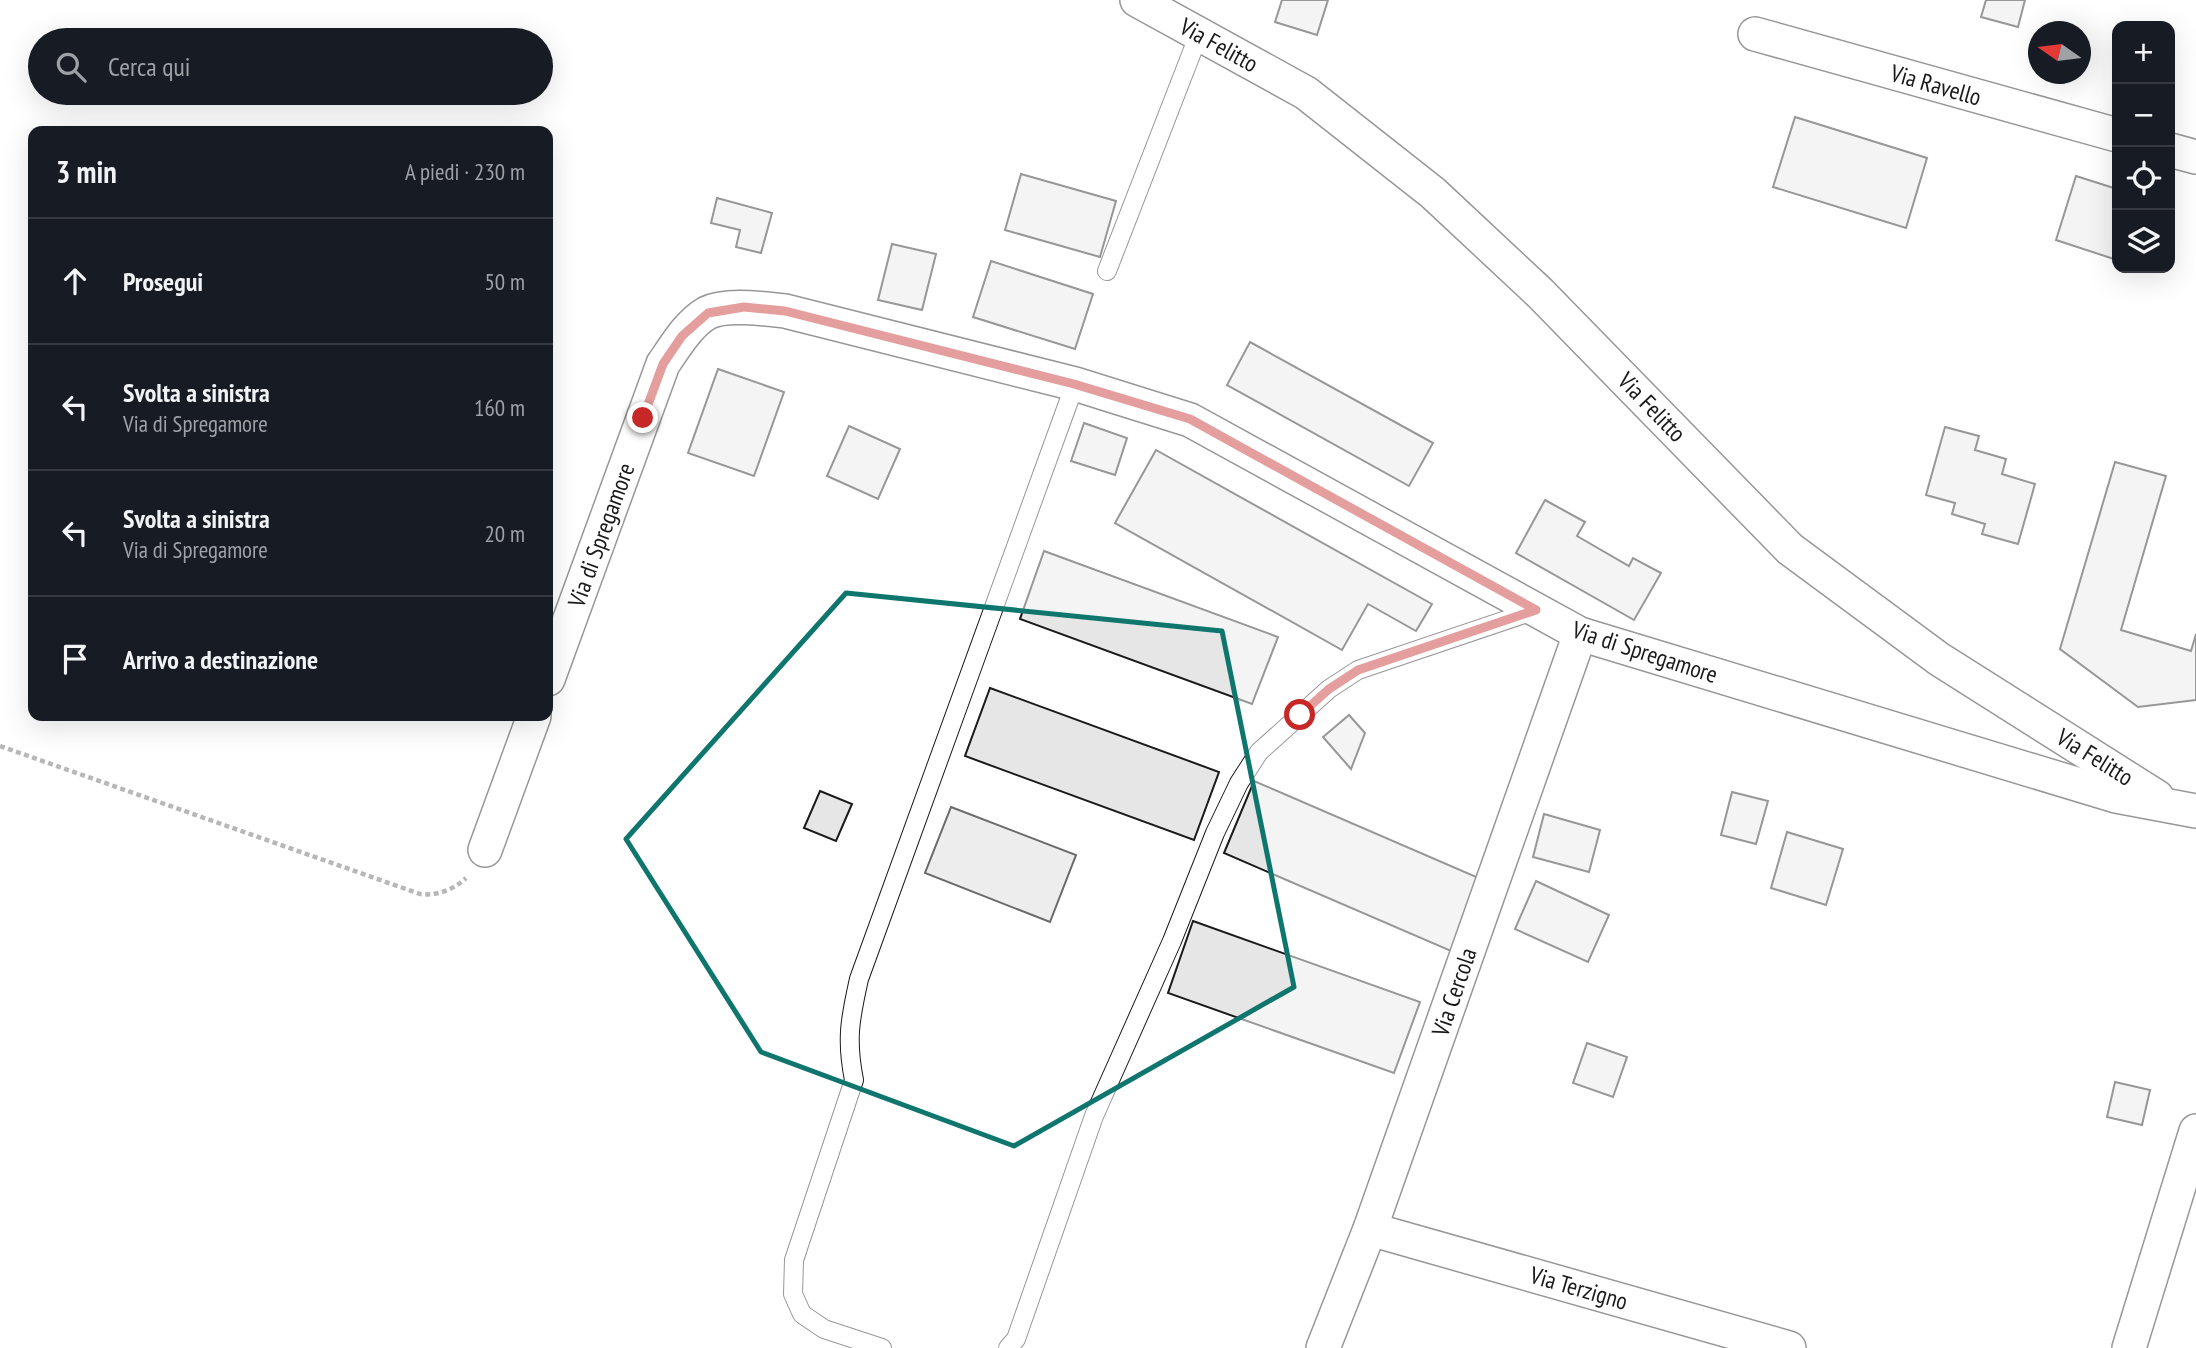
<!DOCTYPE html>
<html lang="it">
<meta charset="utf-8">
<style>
body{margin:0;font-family:"PT Sans Narrow",sans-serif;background:#242831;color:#f1f3f6}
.controls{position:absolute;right:21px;top:21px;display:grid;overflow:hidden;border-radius:14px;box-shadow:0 7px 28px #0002}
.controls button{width:63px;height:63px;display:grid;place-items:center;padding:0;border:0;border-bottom:2px solid #363941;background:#171b24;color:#f1f3f6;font:35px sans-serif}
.compass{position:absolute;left:2028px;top:21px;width:63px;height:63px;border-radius:50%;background:#171b24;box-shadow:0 7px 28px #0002;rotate:284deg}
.stop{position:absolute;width:21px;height:21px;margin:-16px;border:5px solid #c62828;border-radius:50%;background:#fff}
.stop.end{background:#c62828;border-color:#fff;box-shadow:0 2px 7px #0008}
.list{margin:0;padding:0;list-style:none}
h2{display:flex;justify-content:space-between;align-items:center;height:91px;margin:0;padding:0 28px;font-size:30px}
h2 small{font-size:23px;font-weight:400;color:#9ea1a6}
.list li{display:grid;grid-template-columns:46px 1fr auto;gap:21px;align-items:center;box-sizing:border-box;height:126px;padding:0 28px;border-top:2px solid #363941}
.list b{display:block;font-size:26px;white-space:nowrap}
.list p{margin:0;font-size:23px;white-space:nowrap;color:#9ea1a6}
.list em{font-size:23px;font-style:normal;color:#9ea1a6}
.icon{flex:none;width:38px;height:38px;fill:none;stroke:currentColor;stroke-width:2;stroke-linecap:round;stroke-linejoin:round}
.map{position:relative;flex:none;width:2196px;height:1348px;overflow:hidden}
.search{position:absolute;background:#171b24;box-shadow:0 7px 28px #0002;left:28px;top:28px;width:525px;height:77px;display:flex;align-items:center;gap:18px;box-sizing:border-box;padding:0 24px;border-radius:38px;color:#9ea1a6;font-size:26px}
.panel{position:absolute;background:#171b24;box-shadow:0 7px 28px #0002;left:28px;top:126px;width:525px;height:595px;border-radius:14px}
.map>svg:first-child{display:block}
.parking{fill:#ededed;stroke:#6a6a6a;stroke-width:2}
.building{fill:#e6e6e6;stroke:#1a1a1a;stroke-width:2}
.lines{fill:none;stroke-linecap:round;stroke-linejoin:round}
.lane-casing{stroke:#1a1a1a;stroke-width:20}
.street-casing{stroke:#1a1a1a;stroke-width:36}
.path{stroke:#5f5f5f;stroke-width:4.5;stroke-dasharray:5 3.5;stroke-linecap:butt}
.lane{stroke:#fff;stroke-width:18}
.street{stroke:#fff;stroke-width:33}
.route{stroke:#c62828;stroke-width:9}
.marked{fill:none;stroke:#0f766e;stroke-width:5;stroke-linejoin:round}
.labels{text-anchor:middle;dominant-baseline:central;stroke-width:5;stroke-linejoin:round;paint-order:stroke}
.street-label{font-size:24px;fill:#1a1a1a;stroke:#fff}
</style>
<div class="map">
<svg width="2196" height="1348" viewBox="0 0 2196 1348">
<rect width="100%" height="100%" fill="#fff"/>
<path class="parking" d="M951,807L1076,855L1050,922L925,873Z"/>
<g class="building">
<path d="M1282,0H1328L1317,35L1275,22Z"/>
<path d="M1986,0H2025L2018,27L1981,17Z"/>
<path d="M1795,117L1927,158L1906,228L1773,187Z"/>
<path d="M1021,174L1116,201L1100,257L1005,230Z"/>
<path d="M2076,176L2117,189V260L2056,240Z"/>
<path d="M717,198L772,213L761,253L736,247L740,230L711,223Z"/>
<path d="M892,244L936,254L922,310L878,300Z"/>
<path d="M991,261L1093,294L1075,349L973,317Z"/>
<path d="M1250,342L1433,443L1409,486L1227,385Z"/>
<path d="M718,369L784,392L754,476L688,453Z"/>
<path d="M1084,423L1127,438L1115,475L1071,461Z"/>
<path d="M849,426L900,449L878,499L827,476Z"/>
<path d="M1945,427L1979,436L1975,450L2006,459L2002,474L2035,484L2018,544L1982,534L1985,524L1952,514L1955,503L1926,495Z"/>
<path d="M1156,450L1432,604L1416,631L1368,604L1342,650L1115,523Z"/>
<path d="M2115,462L2166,476L2121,630L2191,651L2196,634V700L2138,707L2060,649Z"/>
<path d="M1545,500L1585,522L1577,536L1629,566L1633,558L1661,573L1634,620L1516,553Z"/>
<path d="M1044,551L1278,637L1252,704L1020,619Z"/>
<path d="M990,688L1219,772L1194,840L965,756Z"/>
<path d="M1349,715L1365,733L1351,769L1323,737Z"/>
<path d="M1254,781L1481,879L1451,951L1224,853Z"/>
<path d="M820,791L852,804L836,841L804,828Z"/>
<path d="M1732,792L1768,801L1756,844L1721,835Z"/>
<path d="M1544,814L1600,830L1589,872L1533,857Z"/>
<path d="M1787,832L1843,849L1826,905L1771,888Z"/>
<path d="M1536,881L1609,915L1588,962L1515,929Z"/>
<path d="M1193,921L1420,1002L1394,1073L1168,993Z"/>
<path d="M1587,1043L1627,1057L1613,1097L1573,1083Z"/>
<path d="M2115,1082L2150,1090L2142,1125L2107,1117Z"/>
</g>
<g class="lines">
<g class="lane-casing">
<g id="lane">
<path d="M1107,271L1199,34"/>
<path d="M882,1348L824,1329L802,1314L793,1294L794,1260L854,1080C846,1040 850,1019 859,979L1075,384"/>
<path d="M1008,1348L1016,1339L1094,1116L1172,941L1215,833L1239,783L1259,752L1329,689L1358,670L1536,610"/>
</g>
</g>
<g class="street-casing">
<g id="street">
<path d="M1137,0L1306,93L1433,193L1540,293L1790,549L1939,659L2157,797"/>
<path d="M1755,34L2117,135"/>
<path d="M2170,150L2196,157"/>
<path d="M548,679L663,364C675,347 688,324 707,313C726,303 765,309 785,311L1075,384L1190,420L1580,634L2116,796L2196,811"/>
<path d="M485,850L534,716"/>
<path d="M1370,1229L1789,1348"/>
<path d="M1323,1348L1370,1229L1580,634"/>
<path d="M2129,1348L2196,1131"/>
</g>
</g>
<path class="path" d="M0,746L420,894C437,896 453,890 466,878"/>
<use href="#lane" class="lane"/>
<use href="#street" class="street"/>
</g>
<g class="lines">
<path class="route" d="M643,418L663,364L682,336L708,313L744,307L785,311L1074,384L1190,419L1536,610L1358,670L1329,689L1300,715"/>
</g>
<path d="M0 0H2196V1348H0ZM846,593L1222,631L1294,987L1014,1146L761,1052L626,839Z" fill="#fff" fill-opacity=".55" fill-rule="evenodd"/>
<path class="marked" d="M846,593L1222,631L1294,987L1014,1146L761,1052L626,839Z"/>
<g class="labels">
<g class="street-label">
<text transform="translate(1219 45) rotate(29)">Via Felitto</text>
<text transform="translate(1936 85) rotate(16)">Via Ravello</text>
<text transform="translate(1652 407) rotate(46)">Via Felitto</text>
<text transform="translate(601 535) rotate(-70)">Via di Spregamore</text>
<text transform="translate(1645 652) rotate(18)">Via di Spregamore</text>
<text transform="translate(2095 757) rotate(32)">Via Felitto</text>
<text transform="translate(1454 992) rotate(-71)">Via Cercola</text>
<text transform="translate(1579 1288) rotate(16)">Via Terzigno</text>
</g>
</g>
</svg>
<div class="controls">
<button>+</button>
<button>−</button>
<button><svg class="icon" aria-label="locate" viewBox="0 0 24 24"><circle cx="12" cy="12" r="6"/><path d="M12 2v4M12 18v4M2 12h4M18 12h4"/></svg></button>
<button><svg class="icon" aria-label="layers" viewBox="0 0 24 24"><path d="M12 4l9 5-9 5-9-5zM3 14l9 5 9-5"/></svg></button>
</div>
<svg class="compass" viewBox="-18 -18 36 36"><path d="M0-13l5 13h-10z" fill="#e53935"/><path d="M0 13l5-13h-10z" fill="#9ea1a6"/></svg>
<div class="stop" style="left:1300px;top:715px"></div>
<div class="stop end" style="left:643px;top:418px"></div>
<div class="search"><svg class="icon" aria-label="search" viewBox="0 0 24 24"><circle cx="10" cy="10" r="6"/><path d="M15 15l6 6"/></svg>Cerca qui</div>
<section class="panel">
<h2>3 min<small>A piedi · 230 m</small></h2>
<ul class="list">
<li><svg class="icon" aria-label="ahead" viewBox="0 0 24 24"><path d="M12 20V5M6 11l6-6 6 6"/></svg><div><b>Prosegui</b></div><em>50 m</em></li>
<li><svg class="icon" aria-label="left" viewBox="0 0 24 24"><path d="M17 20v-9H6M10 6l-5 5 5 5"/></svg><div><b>Svolta a sinistra</b><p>Via di Spregamore</p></div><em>160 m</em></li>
<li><svg class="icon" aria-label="left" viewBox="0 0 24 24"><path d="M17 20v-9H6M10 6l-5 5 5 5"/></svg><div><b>Svolta a sinistra</b><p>Via di Spregamore</p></div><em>20 m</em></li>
<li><svg class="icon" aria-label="arrive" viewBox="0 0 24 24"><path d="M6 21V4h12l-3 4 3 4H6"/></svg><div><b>Arrivo a destinazione</b></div></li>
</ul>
</section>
</div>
